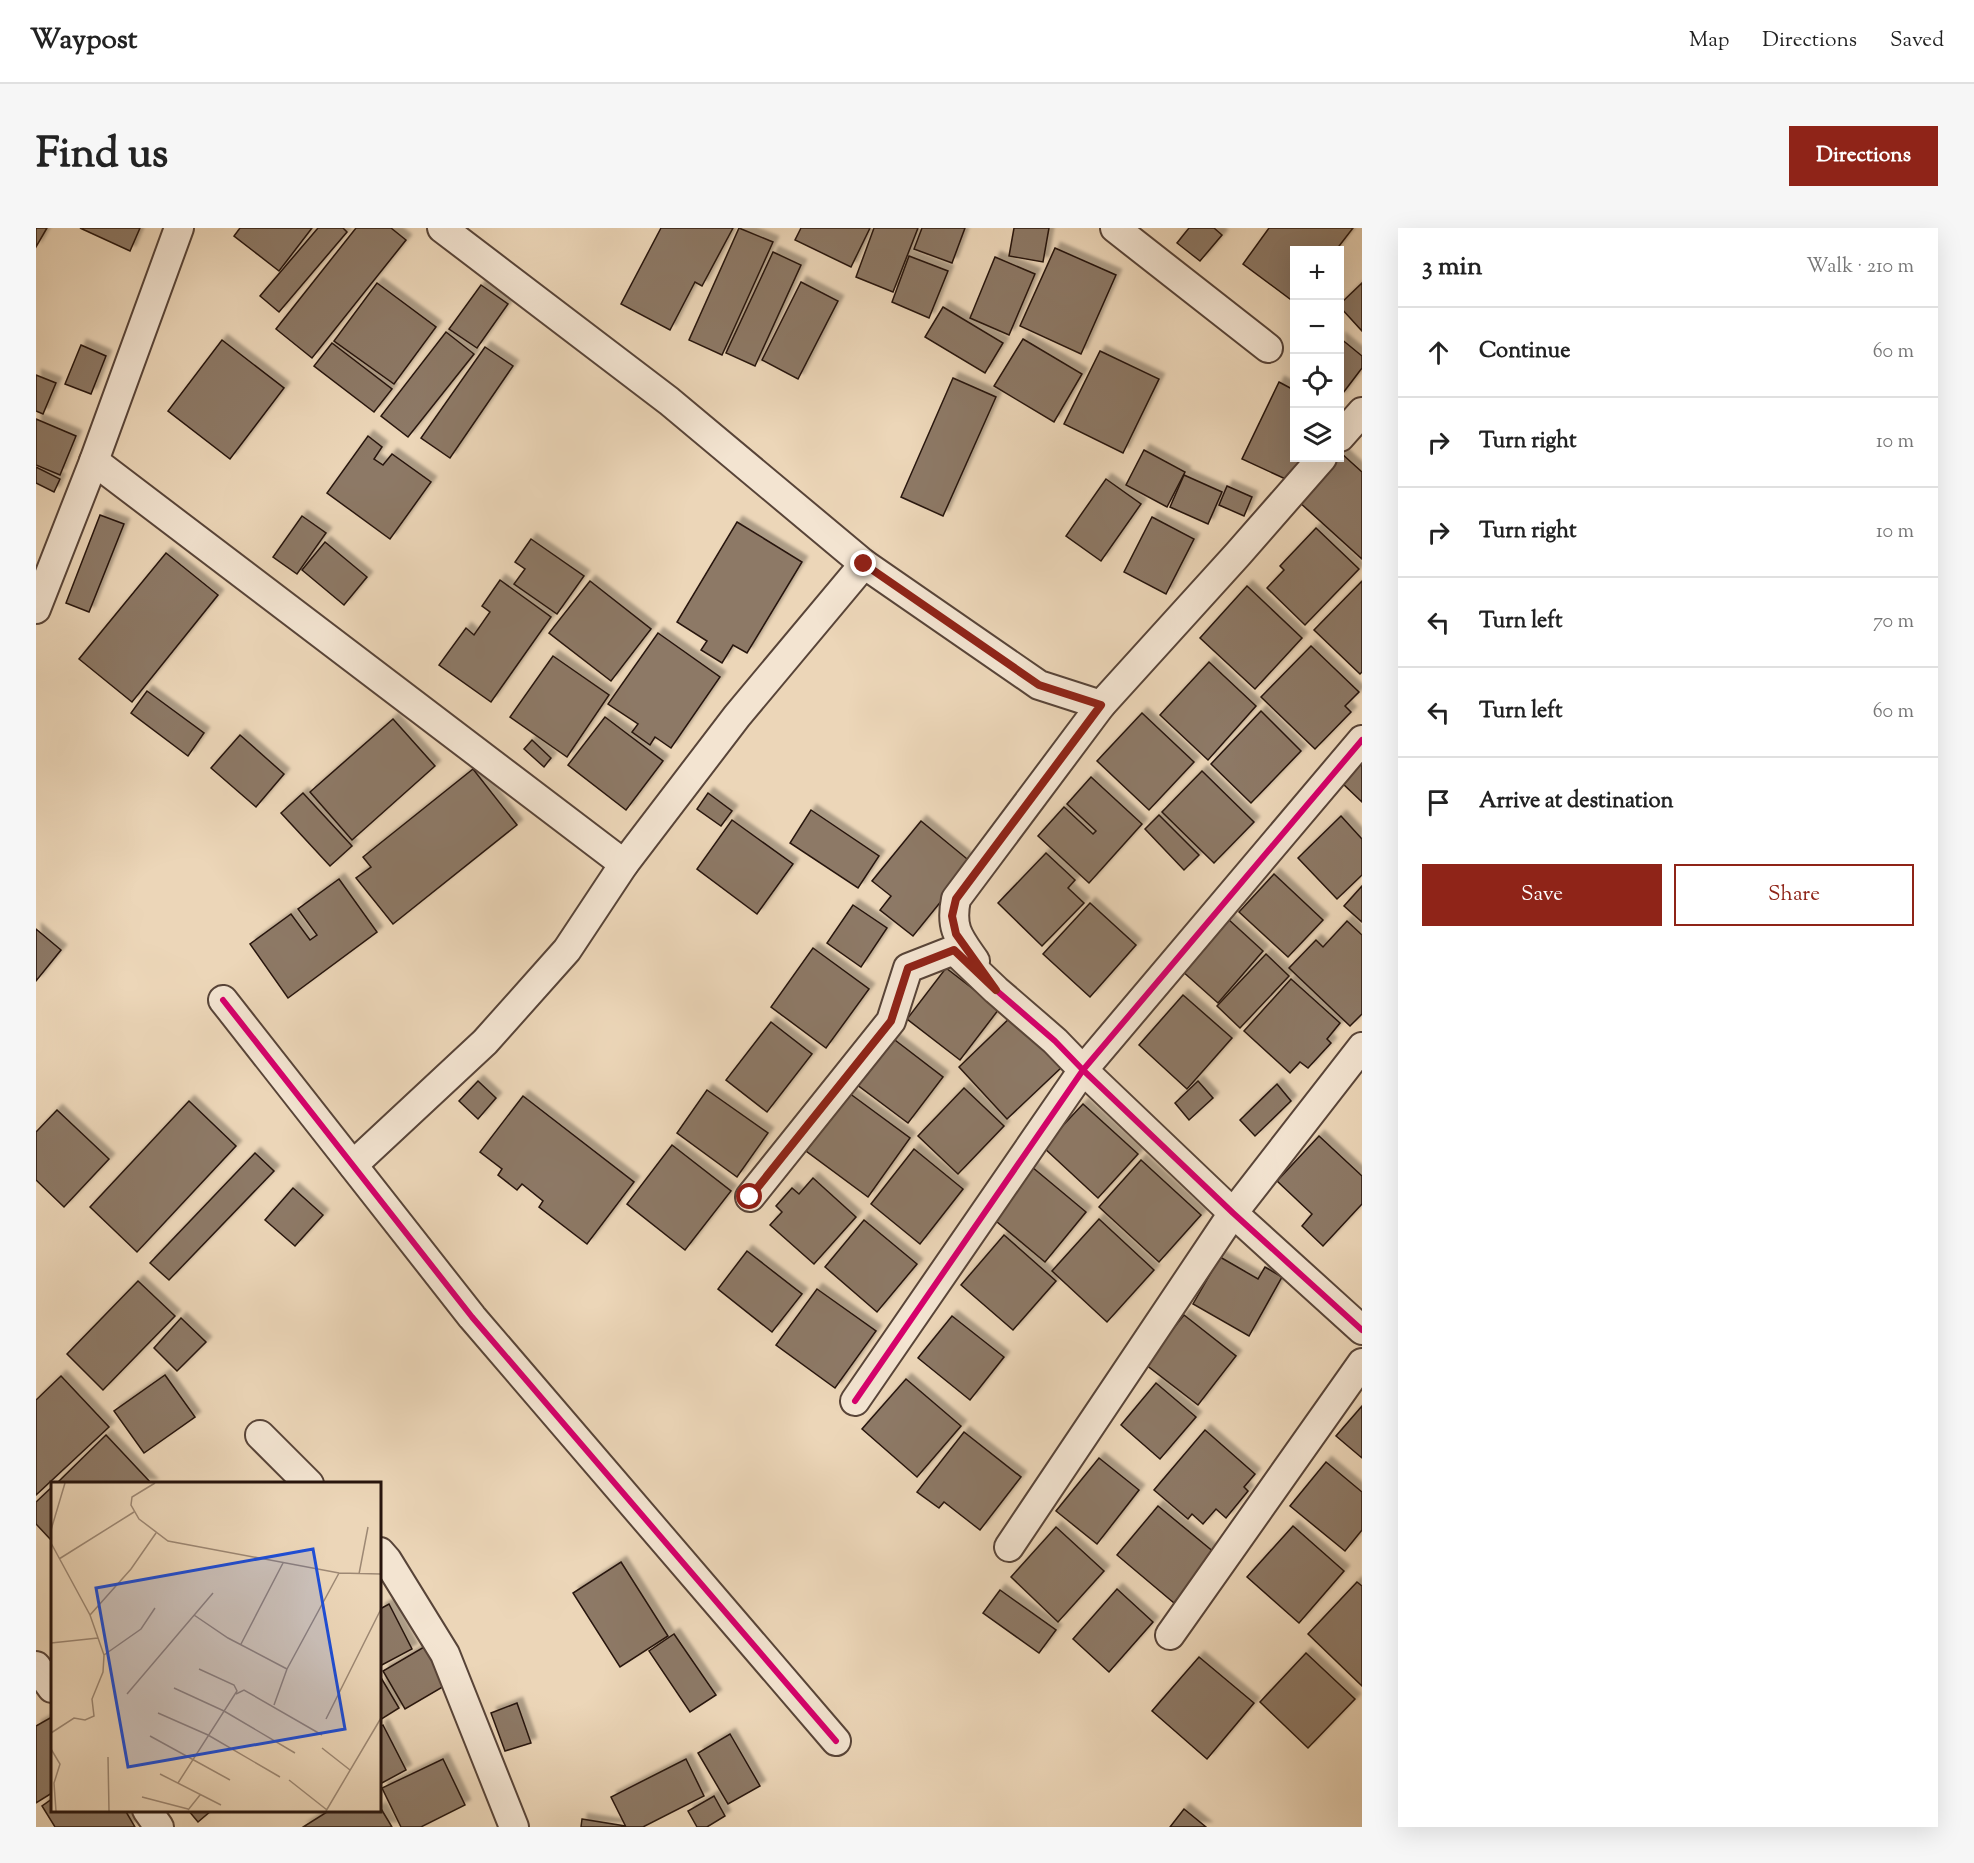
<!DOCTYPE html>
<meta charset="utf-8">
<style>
body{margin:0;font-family:"Sorts Mill Goudy",serif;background:#f6f6f6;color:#222}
.controls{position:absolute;right:18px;top:18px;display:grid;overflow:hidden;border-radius:0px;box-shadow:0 6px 24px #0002}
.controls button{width:54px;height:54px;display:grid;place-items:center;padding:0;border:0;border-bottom:2px solid #e0e0e0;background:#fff;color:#222;font:30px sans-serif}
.stop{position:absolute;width:18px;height:18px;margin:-14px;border:4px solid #8f2418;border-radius:50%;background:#fff}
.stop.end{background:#8f2418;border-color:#fff;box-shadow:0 2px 6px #0008}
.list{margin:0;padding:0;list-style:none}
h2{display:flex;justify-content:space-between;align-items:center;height:78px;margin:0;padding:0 24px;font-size:26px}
h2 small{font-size:20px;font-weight:400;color:#767676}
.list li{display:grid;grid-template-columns:39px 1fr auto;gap:18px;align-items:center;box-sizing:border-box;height:90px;padding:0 24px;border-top:2px solid #e0e0e0}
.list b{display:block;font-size:22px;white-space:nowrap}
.list em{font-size:20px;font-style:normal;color:#767676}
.actions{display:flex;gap:12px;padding:18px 24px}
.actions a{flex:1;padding:14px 0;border:2px solid #8f2418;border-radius:0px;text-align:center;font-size:21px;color:#8f2418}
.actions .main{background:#8f2418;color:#fff}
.icon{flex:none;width:33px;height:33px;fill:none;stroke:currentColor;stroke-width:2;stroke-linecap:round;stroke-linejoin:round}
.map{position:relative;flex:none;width:1326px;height:1599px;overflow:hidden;border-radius:0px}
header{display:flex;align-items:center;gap:36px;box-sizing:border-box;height:84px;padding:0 30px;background:#fff;border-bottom:2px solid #e0e0e0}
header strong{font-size:28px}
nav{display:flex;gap:33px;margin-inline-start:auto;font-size:21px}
.intro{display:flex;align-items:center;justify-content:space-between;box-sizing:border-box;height:144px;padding:0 36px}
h1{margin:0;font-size:42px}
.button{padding:15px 27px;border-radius:0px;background:#8f2418;color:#fff;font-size:21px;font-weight:700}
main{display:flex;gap:36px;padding:0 36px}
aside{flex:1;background:#fff;border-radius:0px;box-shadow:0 6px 24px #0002}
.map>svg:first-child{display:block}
.building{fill:#8d7966;stroke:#27140d;stroke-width:1.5;filter:url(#shadow)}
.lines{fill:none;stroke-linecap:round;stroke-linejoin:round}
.minor-casing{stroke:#584438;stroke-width:32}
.minor{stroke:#f3e4d1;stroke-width:28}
.cycleway-casing{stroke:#f3e4d1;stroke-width:10}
.cycleway{stroke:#d6006c;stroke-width:6}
.route{stroke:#8f2418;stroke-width:8}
.inset-road{fill:none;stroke:#9d8874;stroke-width:1.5}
.view{fill:#1d4ed8;fill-opacity:0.15;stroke:#1d4ed8;stroke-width:3}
.inset-edge{fill:none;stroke:#27140d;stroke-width:3}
</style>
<header>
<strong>Waypost</strong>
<nav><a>Map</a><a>Directions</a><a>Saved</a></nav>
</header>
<div class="intro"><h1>Find us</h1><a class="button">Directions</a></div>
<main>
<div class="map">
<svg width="1326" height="1599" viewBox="0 0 1326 1599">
<defs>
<filter id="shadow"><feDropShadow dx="5.5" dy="-5.5" stdDeviation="1.5" flood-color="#0004"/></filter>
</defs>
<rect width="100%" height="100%" fill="#ecd6b8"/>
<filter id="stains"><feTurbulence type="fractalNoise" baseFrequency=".00333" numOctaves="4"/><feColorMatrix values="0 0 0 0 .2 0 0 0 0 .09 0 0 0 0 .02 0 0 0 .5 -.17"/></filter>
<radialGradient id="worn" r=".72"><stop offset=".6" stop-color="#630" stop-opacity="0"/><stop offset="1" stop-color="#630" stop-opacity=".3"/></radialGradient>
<g class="building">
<path d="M0,0H11L0,19Z"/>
<path d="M44,0H104L94,23Z"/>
<path d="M204,0H276L243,43L198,8Z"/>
<path d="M282,0H307L311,4L243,84L224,68Z"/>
<path d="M320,0H355L370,12L276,130L240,101Z"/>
<path d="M625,0H697L666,58L659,54L634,102L585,76Z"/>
<path d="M703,0L737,14L686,127L653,112Z"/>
<path d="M765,0H834L815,39L759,12Z"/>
<path d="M838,0H882L857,64L820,49Z"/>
<path d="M886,0H929L916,35L878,21Z"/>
<path d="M978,0H1013L1007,34L973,28Z"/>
<path d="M1153,0H1178L1186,7L1164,33L1141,15Z"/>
<path d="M1233,0H1317L1300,22H1258V74L1207,36Z"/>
<path d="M1019,20L1080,47L1045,126L984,98Z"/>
<path d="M737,24L765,37L719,138L690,125Z"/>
<path d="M873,28L912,43L893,90L856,74Z"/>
<path d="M959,29L999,46L973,107L934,90Z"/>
<path d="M765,54L802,73L762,151L726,132Z"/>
<path d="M341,55L400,99L358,156L298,113Z"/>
<path d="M1326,55V103L1304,79V76Z"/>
<path d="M445,57L472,76L441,120L413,101Z"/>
<path d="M907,79L967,115L949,145L889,109Z"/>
<path d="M410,104L438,126L372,209L345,188Z"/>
<path d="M1304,110L1326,128V140L1304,169Z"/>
<path d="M987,111L1046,146L1018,194L958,158Z"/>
<path d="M186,112L248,160L194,231L132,183Z"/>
<path d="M296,115L356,161L338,184L278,138Z"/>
<path d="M45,117L70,128L55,166L29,156Z"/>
<path d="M449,119L477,138L414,230L385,210Z"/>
<path d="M1064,123L1123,151L1087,225L1028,196Z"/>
<path d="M0,147L20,155L7,186L0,183Z"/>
<path d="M917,150L960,169L907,288L865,269Z"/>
<path d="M1243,154L1258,162V230H1268L1256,254L1206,231Z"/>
<path d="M0,191L40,208L24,247L0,237Z"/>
<path d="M332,208L346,219L338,231L347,237L356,226L395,254L354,311L291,265Z"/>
<path d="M1108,222L1149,244L1131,279L1090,257Z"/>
<path d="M1305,225L1326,244V331L1262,273L1301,230H1304Z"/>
<path d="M0,239L24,251L18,264L0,255Z"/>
<path d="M1148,247L1186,264L1172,296L1134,279Z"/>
<path d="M1070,251L1105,276L1065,333L1030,308Z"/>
<path d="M1191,258L1216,269L1208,288L1183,277Z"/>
<path d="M64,287L88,296L53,384L30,375Z"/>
<path d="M266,288L290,305L261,346L237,329Z"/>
<path d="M1116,289L1158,311L1130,366L1088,344Z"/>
<path d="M701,294L766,334L711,425L697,417L686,435L665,422L671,413L641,394Z"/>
<path d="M1280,300L1323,341L1269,397L1231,360L1248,342L1244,338Z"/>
<path d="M495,311L548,348L521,386L478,356L489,341L479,334Z"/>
<path d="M289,314L331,349L308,377L266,342Z"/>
<path d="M130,325L182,367L96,474L43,431Z"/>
<path d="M464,352L515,389L455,474L403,437L430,400L438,407L454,384L446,378Z"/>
<path d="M554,353L615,401L575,453L513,405Z"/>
<path d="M1326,353V444L1324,446L1278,402Z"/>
<path d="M1211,358L1266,410L1219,461L1164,410Z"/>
<path d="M622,405L684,449L635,520L619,509L614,517L596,504L602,496L572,476Z"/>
<path d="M1275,418L1323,464L1309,478L1315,484L1279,521L1225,469Z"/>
<path d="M517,428L573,467L531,529L474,489Z"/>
<path d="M1173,434L1220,478L1172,532L1124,487Z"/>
<path d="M111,463L168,505L152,528L95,485Z"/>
<path d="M1225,483L1265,523L1215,575L1175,536Z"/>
<path d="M1106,485L1158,534L1113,582L1061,533Z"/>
<path d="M569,489L627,533L590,582L532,537Z"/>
<path d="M357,491L399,538L316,612L274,564Z"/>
<path d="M204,507L248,546L220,579L175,540Z"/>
<path d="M496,512L515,530L508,539L488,521Z"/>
<path d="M1326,534V574L1306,555Z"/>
<path d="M437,541L481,597L357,696L320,650L335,639L327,629Z"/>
<path d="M1166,543L1218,594L1178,635L1126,584Z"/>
<path d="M1055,549L1106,596L1053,655L1002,608L1028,579L1057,606L1060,603L1031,576Z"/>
<path d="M267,565L316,618L294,638L245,585Z"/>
<path d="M672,565L696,583L685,598L661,581Z"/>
<path d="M775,582L843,628L822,660L754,615Z"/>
<path d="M1123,587L1163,627L1148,642L1109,601Z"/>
<path d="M1305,588L1326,611V647L1301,671L1262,630Z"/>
<path d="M696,592L757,636L721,686L661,641Z"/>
<path d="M885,593L936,635L877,708L844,682L855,668L836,653Z"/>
<path d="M1010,625L1039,652L1032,660L1048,675L1006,718L962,675Z"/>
<path d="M1238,646L1287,692L1252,729L1203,684Z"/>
<path d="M303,651L341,704L252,770L214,716L255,686L274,712L281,707L262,681Z"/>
<path d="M1326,658V694L1308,678Z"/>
<path d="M1054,675L1100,717L1054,769L1007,726Z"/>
<path d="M817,677L851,700L825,739L791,715Z"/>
<path d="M1192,691L1227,723L1182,775L1145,742Z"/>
<path d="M1311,693L1326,707V786L1314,798L1253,740L1280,712L1287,719Z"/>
<path d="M0,701L25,722L0,753Z"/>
<path d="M777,720L833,761L790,820L735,779Z"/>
<path d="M1230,726L1253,748L1204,800L1181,778Z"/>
<path d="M910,740L963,781L924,832L871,791Z"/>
<path d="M1255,751L1304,795L1291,811L1295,815L1272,840L1264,834L1254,845L1208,803Z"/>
<path d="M1147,767L1196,810L1151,861L1103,817Z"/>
<path d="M978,786L1027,838L971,891L923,839Z"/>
<path d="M735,794L776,826L731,884L690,852Z"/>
<path d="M855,809L907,849L872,895L820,856Z"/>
<path d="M442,853L460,870L442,891L423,873Z"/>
<path d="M1162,853L1177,870L1153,892L1139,875Z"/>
<path d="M1241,856L1255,873L1219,908L1204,892Z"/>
<path d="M928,860L968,898L922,946L882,908Z"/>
<path d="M671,862L732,905L701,949L641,905Z"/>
<path d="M813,865L874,910L832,969L770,923Z"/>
<path d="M487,868L598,954L551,1016L503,979L507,973L486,956L481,962L462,947L466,941L444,924Z"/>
<path d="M153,873L200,918L101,1024L54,979Z"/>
<path d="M1047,876L1102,926L1062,970L1007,919Z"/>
<path d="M21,882L73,931L28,979L0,952V904Z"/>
<path d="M1283,908L1326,948V976L1287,1018L1266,998L1276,986L1241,953Z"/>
<path d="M636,917L695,963L649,1022L591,976Z"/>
<path d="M878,921L927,961L884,1016L835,976Z"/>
<path d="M219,925L238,943L133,1052L114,1035Z"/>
<path d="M1105,932L1165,987L1123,1034L1063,979Z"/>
<path d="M996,939L1050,984L1009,1034L955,989Z"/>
<path d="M777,950L820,989L778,1036L734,997L746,984L740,978L756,960L763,966Z"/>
<path d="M257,960L287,987L259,1018L229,992Z"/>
<path d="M1063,991L1118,1042L1071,1094L1016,1043Z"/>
<path d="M828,992L881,1036L841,1084L789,1039Z"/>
<path d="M968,1007L1020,1053L977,1102L925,1057Z"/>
<path d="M711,1023L766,1066L736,1104L682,1061Z"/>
<path d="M1184,1029L1222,1051L1229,1039L1246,1049L1213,1108L1157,1076Z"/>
<path d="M102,1053L139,1088L67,1162L31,1126Z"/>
<path d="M781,1061L840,1103L799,1160L740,1117Z"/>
<path d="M1148,1087L1200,1128L1162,1177L1109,1136Z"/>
<path d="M916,1088L968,1129L934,1172L882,1130Z"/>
<path d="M145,1090L170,1114L141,1143L118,1120Z"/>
<path d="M129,1147L159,1189L108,1225L78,1183Z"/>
<path d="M25,1148L73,1199L0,1267V1172Z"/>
<path d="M870,1151L925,1198L881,1249L826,1201Z"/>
<path d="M1120,1155L1160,1189L1124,1231L1085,1197Z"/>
<path d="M1326,1178V1230L1300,1208Z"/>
<path d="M1169,1202L1219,1246L1208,1259L1212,1263L1190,1290L1180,1281L1167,1296L1156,1286L1152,1291L1118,1262Z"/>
<path d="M928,1204L985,1249L944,1302L908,1274L903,1280L881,1264Z"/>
<path d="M70,1207L116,1256H20Z"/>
<path d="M1063,1230L1103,1262L1061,1316L1020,1283Z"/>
<path d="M1290,1234L1326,1264V1302L1309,1323L1254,1278Z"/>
<path d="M16,1259V1313L0,1296V1274Z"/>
<path d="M1122,1278L1179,1325L1138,1375L1081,1327Z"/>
<path d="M1257,1298L1308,1343L1263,1395L1211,1349Z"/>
<path d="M1020,1299L1068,1343L1022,1394L975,1349Z"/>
<path d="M585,1334L632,1408L584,1439L537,1365Z"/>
<path d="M1321,1354L1326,1358V1458L1272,1406Z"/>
<path d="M1081,1361L1117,1394L1073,1444L1037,1411Z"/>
<path d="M964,1362L1020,1402L1003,1425L947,1385Z"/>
<path d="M353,1376L376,1421L344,1438V1381Z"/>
<path d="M638,1406L680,1467L654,1484L613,1423Z"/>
<path d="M388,1419L410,1457L369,1481L347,1443Z"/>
<path d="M1270,1425L1319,1471L1272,1520L1224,1474Z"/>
<path d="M1163,1429L1218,1475L1171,1531L1116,1483Z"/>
<path d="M344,1448L363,1480L344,1492Z"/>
<path d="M481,1475L495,1515L469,1523L455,1485Z"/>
<path d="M14,1490L16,1494V1565L0,1575V1498Z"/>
<path d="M347,1497L370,1542L344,1556V1499Z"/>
<path d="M694,1506L724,1558L692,1576L662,1525Z"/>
<path d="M407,1531L429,1577L385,1599H365L346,1560Z"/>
<path d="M650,1531L668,1568L607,1599H590L575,1569Z"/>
<path d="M678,1568L689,1588L671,1599H661L652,1583Z"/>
<path d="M16,1571V1582H89L99,1599H19L6,1578Z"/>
<path d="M344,1579L356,1599H267L294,1582H344Z"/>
<path d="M1148,1581L1170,1599H1134Z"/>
<path d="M152,1582H176L162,1594Z"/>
<path d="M546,1591L589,1598V1599H545Z"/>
</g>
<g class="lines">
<g class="minor-casing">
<g id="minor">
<path d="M406,0L633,173L828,336L1003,457L1065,477"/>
<path d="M1079,0L1232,120"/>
<path d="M1304,209L1326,184"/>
<path d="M58,233L588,636"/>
<path d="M0,381L58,233L143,0"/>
<path d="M939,733C923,710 914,701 920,671L1065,477L1202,326L1286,230"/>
<path d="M187,772L436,1089L800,1513"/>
<path d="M317,937L449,814L531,722L588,636L701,488L828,336"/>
<path d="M714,969L855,793L872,740L918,722L960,762L1019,813L1047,842L1197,985L1326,1102"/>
<path d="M819,1173L1047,842L1326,512"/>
<path d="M224,1207L273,1256"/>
<path d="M973,1319L1197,985L1326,819"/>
<path d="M344,1324L351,1332L409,1426L478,1599"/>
<path d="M1134,1407L1326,1135"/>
<path d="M0,1438L16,1460"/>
<path d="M111,1582L123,1599"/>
</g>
</g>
<use href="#minor" class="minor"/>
<g class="cycleway-casing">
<g id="cycleway">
<path d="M187,772L436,1089L800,1513"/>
<path d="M714,969L855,793L872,740L918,722L960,762L1019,813L1047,842L1197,985L1326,1102"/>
<path d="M819,1173L1047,842L1326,512"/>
</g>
</g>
<use href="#cycleway" class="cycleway"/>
</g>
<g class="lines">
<path class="route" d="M714,969L855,793L872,740L918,722L960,762L920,706L916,688L920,671L1065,477L1003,457L828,336"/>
</g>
<g transform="translate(15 1254)">
<rect width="330" height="330" fill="#ecd6b8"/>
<path class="inset-road" d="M104,1L81,15L80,23L88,37L117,59L288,91L330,92M0,48L14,1M0,61L39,133L53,173L52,190L41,217L43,234L34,238L23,236L0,251M8,77L83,30M308,92L317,45M39,133L80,87L105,51M143,133L177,156L236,187M0,161L47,156M190,162L232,81M53,173L90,147L104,126M123,206L173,229L244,271M76,212L162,111M185,212L193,208L271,253M223,223L236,187L288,91M107,231L157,253L229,295M275,237L330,127M99,254L179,298M271,266L299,288M0,267L9,282L3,301L5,329M57,275L58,329M109,292L170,323M238,298L276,328M127,301L186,209L183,203L148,187M91,315L137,327M137,328L149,313M275,329L330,236"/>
<path class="view" d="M262,67L294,247L77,285L45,106Z"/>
<rect width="330" height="330" class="inset-edge"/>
</g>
<rect width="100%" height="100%" filter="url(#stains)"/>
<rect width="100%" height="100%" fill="url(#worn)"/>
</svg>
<div class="controls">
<button>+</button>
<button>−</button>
<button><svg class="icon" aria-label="locate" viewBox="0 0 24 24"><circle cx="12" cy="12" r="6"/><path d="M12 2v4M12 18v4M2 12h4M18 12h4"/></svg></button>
<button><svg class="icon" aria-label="layers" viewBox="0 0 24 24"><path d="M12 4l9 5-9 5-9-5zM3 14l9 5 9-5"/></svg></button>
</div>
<div class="stop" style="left:714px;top:969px"></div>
<div class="stop end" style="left:828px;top:336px"></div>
</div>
<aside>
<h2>3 min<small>Walk · 210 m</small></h2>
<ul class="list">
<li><svg class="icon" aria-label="ahead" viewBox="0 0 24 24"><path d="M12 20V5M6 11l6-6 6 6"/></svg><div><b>Continue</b></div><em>60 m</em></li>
<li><svg class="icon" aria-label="right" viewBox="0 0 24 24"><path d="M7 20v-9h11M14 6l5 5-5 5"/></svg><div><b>Turn right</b></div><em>10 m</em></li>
<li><svg class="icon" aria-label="right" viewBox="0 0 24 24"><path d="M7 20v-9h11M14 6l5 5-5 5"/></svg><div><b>Turn right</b></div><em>10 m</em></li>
<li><svg class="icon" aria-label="left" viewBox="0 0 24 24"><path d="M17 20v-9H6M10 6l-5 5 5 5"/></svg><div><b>Turn left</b></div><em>70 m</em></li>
<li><svg class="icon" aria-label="left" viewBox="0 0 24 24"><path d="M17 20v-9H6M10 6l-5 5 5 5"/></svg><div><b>Turn left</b></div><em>60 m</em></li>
<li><svg class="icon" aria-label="arrive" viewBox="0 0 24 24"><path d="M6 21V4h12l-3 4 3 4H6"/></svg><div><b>Arrive at destination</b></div></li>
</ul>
<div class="actions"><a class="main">Save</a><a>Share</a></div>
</aside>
</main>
